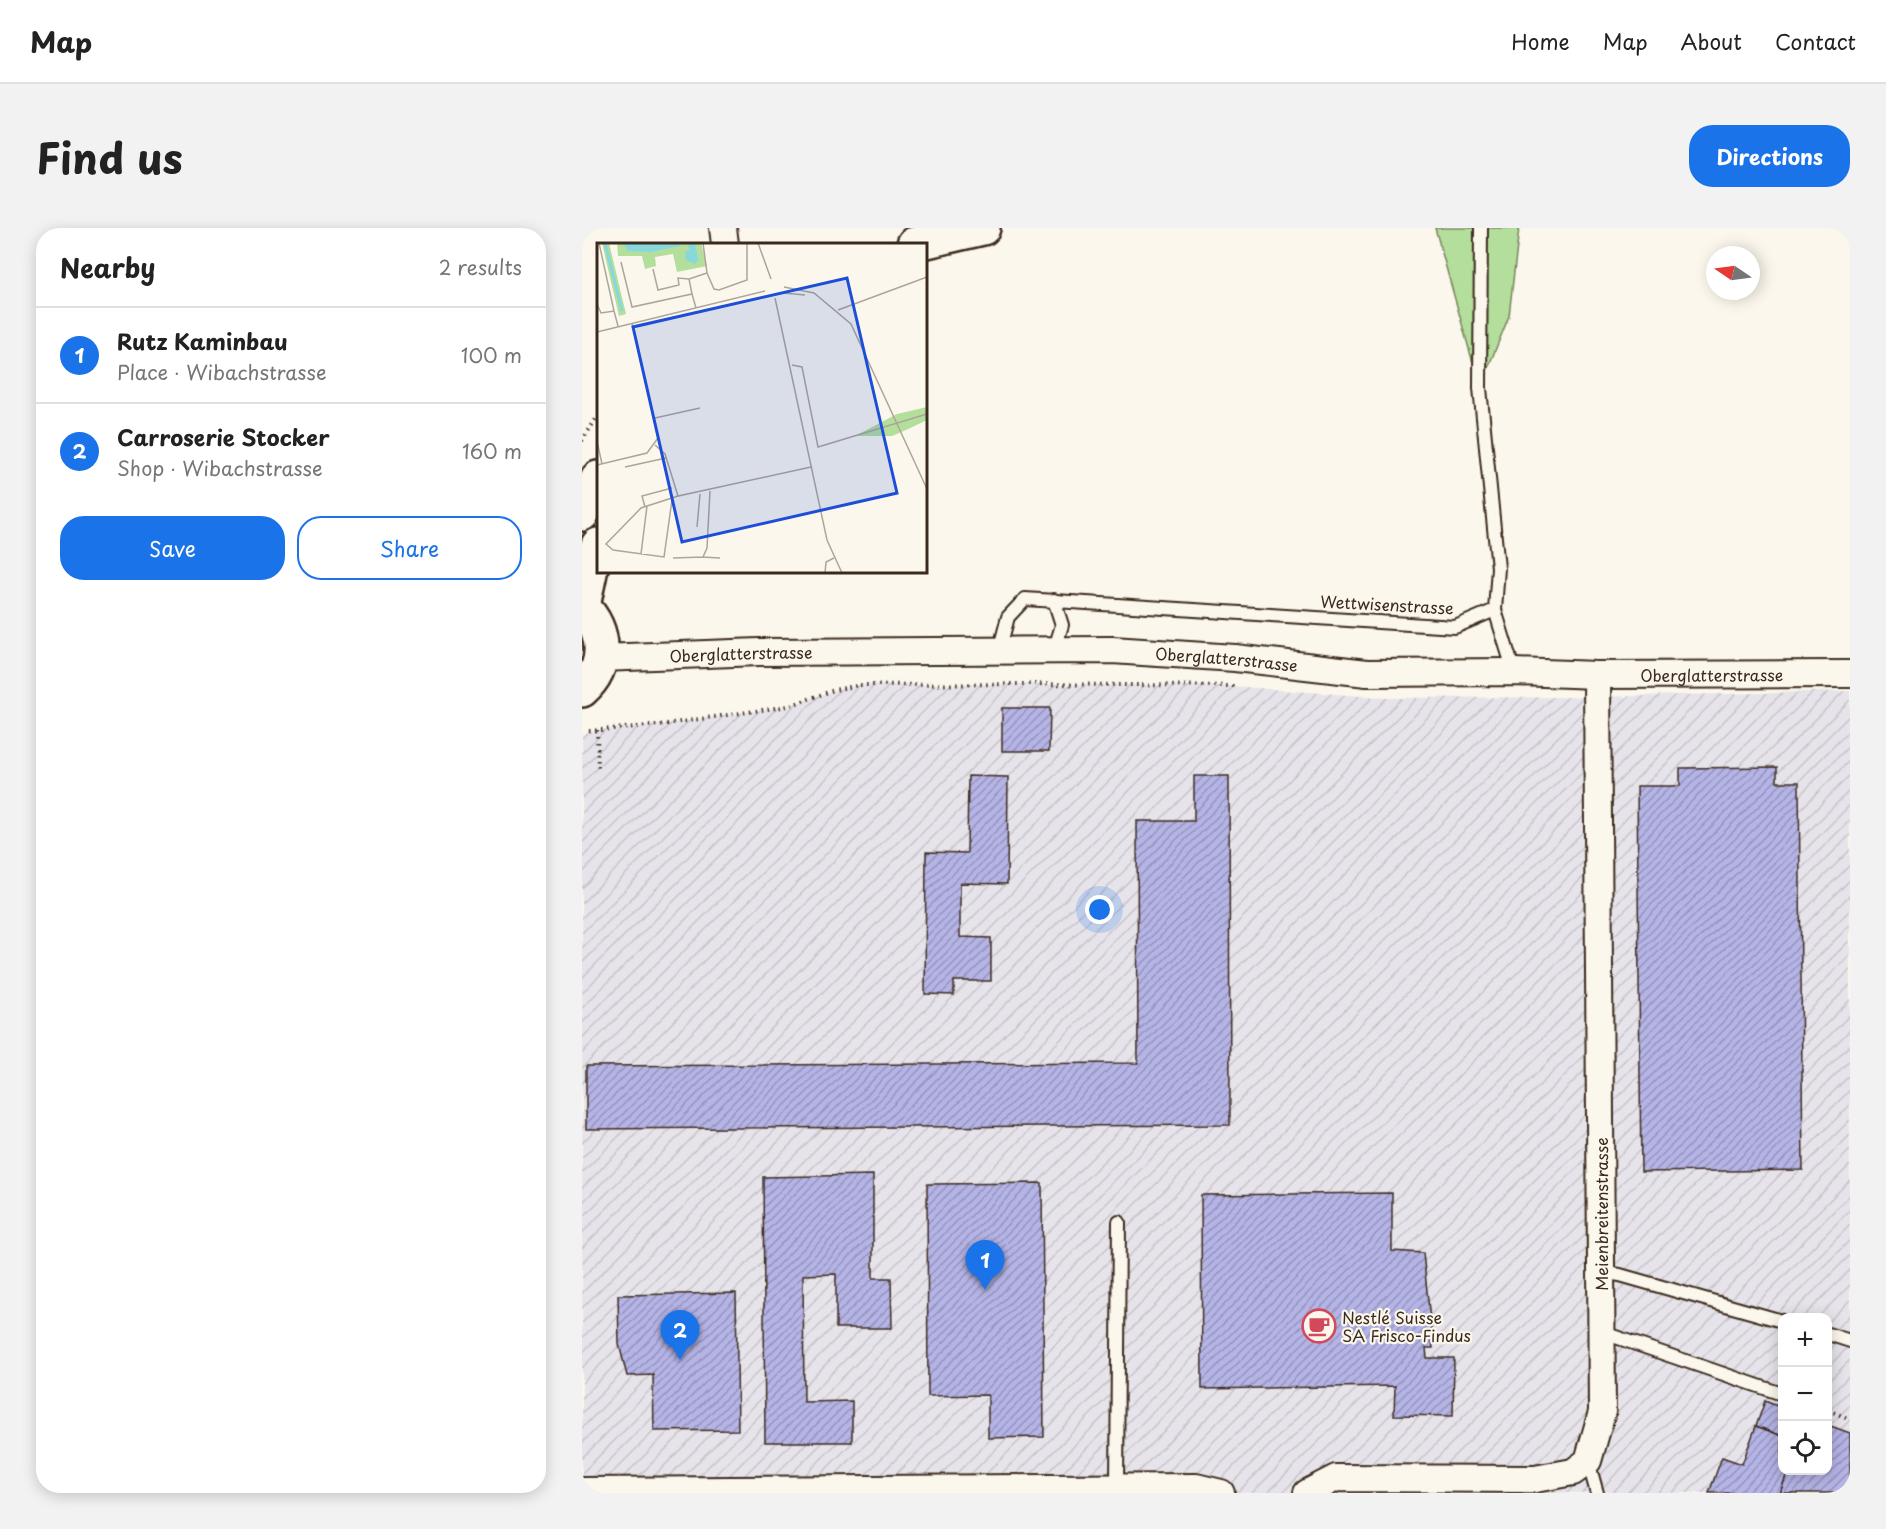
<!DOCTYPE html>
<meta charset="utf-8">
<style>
body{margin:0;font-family:"Playpen Sans",sans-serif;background:#f2f2f2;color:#222}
.controls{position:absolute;right:18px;bottom:18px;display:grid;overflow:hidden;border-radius:12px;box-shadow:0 3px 15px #0003}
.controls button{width:54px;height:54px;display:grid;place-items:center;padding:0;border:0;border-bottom:2px solid #e0e0e0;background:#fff;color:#222;font:30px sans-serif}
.compass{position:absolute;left:1124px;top:18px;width:54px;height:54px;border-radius:50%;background:#fff;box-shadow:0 3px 15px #0003;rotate:283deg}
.you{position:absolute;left:518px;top:682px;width:21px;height:21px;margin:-15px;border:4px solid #fff;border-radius:50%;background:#1a73e8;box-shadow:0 0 0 9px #1a73e833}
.badge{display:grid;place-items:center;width:39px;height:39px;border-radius:50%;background:#1a73e8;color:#fff;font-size:20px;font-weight:700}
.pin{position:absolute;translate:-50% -50px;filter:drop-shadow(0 2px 3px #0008)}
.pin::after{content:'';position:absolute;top:32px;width:21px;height:18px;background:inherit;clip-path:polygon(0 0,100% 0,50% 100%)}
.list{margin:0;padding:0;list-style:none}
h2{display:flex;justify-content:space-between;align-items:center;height:78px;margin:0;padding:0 24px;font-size:26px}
h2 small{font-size:20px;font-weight:400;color:#767676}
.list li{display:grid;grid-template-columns:39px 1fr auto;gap:18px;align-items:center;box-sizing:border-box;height:96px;padding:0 24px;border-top:2px solid #e0e0e0}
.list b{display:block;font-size:22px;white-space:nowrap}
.list p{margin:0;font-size:20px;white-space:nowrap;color:#767676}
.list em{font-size:20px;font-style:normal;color:#767676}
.actions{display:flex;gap:12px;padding:18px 24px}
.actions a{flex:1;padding:14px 0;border:2px solid #1a73e8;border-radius:24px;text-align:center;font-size:21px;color:#1a73e8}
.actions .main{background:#1a73e8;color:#fff}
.icon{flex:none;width:33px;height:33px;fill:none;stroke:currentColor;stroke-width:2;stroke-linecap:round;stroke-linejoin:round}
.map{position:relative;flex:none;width:1268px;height:1265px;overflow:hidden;border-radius:24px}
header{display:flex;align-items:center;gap:36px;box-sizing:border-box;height:84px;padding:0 30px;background:#fff;border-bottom:2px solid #e0e0e0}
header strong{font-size:28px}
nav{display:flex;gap:33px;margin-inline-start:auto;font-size:21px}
.intro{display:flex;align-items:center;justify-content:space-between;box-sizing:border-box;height:144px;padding:0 36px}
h1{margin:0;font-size:42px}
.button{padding:15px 27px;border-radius:24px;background:#1a73e8;color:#fff;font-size:21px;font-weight:700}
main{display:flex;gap:36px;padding:0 36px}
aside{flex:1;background:#fff;border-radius:24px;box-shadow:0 3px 15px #0003}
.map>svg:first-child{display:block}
.industrial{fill:url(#industrial-furrows);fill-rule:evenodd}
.green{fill:#b4de9c;stroke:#78845d;stroke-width:1.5}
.building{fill:url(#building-hatch);stroke:#3b2a1e;stroke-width:1.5}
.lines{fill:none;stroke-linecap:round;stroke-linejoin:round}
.service-casing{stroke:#3b2a1e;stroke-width:16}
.minor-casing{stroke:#3b2a1e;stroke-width:30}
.secondary-casing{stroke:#3b2a1e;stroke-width:38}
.path{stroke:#3b2a1e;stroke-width:4;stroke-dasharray:1.5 4.5;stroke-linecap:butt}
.service{stroke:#fbf7ec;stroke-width:12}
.minor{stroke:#fbf7ec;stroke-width:26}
.secondary{stroke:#fbf7ec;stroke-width:33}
.labels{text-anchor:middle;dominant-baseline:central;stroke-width:4.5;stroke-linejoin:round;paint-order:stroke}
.street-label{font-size:16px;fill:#3b2a1e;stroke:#fbf7ec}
.poi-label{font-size:16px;fill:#3b2a1e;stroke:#fbf7ec;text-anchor:start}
.inset-river{fill:none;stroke:#86d8dd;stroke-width:3}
.inset-road{fill:none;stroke:#aea59a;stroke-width:1.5}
.view{fill:#1d4ed8;fill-opacity:0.15;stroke:#1d4ed8;stroke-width:3}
.inset-edge{fill:none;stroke:#3b2a1e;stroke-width:3}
</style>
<header>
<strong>Map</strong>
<nav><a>Home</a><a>Map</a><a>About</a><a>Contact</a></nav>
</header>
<div class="intro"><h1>Find us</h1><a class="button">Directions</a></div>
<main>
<aside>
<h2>Nearby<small>2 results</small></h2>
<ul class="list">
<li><span class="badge">1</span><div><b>Rutz Kaminbau</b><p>Place · Wibachstrasse</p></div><em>100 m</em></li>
<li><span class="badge">2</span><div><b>Carroserie Stocker</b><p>Shop · Wibachstrasse</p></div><em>160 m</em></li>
</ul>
<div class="actions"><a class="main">Save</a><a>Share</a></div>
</aside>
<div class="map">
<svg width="1268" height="1265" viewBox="0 0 1268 1265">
<defs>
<pattern id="industrial-furrows" width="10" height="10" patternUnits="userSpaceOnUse" patternTransform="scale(1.5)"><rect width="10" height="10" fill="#e6e3ea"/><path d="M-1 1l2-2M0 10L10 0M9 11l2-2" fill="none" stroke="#c6c3c8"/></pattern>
<pattern id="building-hatch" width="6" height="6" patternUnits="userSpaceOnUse" patternTransform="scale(1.5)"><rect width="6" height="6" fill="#b5b4e6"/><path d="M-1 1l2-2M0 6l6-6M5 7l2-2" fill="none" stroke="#9493ba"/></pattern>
</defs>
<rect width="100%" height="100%" fill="#fbf7ec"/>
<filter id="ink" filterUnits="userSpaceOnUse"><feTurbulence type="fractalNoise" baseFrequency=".0167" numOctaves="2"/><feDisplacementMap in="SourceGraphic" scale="12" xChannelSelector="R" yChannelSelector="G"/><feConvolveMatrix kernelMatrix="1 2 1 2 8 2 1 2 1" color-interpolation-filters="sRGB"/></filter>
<g filter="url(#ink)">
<path class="industrial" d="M445,456L650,458L804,470L1015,469L1268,463V1265H0V507L7,503L77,497L207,478L252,462L278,457ZM1200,1090H1246V1242H1200Z"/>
<path class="green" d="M853,0H937L927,88L898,160Z"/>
<g class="building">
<path d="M420,480H468L467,523H420Z"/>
<path d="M1195,539V554H1217L1221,942L1059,944L1055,558H1098V540Z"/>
<path d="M386,548L426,549L425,656L378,655V709L409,710V753H372V767L343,766L344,624L385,625Z"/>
<path d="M612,548H647L648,897L4,901V838L556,835L555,593H612Z"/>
<path d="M291,947V1050H309L310,1100H254V1046L221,1047L222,1174L270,1173V1214H183L181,949Z"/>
<path d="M460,955L462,1209L406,1210V1167L346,1168L345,956Z"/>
<path d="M810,965V1023L841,1025L851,1120H844L845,1130H872L871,1188L812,1187L813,1158L620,1161L619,967Z"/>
<path d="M154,1065L156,1202L72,1203L71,1147L45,1148L37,1116L36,1067Z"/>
<path d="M1183,1173L1200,1180V1208L1174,1198Z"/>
<path d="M1246,1197L1268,1205V1265H1198L1206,1242H1246Z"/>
<path d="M1174,1198L1200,1208V1242H1206L1198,1265H1127L1140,1229L1160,1236Z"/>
</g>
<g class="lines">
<g class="service-casing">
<g id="service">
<path d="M472,372L480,397L472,423"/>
<path d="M913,382L932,444"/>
<path d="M417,423L426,389L443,371L873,399L913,382L916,340L898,160L899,0"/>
<path d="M1019,1044L1038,1047L1200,1093"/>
<path d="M1019,1104L1200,1166"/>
<path d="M1246,1106L1268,1113"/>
<path d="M1006,1233L1015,1265"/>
<path d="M535,1259L537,994"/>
</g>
</g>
<g class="minor-casing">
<g id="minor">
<path d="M141,0L143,16"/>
<path id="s1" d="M19,430L177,424L530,422L653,430L785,445L932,444L1015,447L1268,446"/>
<path d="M0,1263L614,1259L639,1265"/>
<path d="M725,1265L754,1250L953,1251L991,1244L1006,1233L1020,1184L1015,447"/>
</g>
</g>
<g class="secondary-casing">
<g id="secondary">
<path d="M332,16L401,0"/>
<path d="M0,286L16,250"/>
<path d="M0,378C24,402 27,438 0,462"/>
<path d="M1,378L10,335L16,317"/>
</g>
</g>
<g class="path">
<path d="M0,213L16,188"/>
<path d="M15,502L16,542"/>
<path d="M7,503L77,497L207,478L252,462L278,457L445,456L656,458"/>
<path d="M1246,1182L1268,1191"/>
</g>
<use href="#service" class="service"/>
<use href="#minor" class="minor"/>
<use href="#secondary" class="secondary"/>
</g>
</g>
<defs>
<g id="cafe-ring" transform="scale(1.725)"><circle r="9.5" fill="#fbf7ec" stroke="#d1495b" stroke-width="1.5"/><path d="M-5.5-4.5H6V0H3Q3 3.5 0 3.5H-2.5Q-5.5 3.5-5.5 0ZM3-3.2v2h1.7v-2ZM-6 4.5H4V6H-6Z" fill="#d1495b"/></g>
</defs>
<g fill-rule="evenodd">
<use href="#cafe-ring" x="737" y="1098"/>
</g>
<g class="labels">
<g class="street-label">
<text transform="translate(805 376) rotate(3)">Wettwisenstrasse</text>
<text stroke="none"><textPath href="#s1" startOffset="140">Oberglatterstrasse</textPath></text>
<text stroke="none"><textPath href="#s1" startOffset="626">Oberglatterstrasse</textPath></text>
<text stroke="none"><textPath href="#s1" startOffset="1112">Oberglatterstrasse</textPath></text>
<text transform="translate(1019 986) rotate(-90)">Meienbreitenstrasse</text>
</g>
<g class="poi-label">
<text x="760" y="1089">Nestlé Suisse<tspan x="760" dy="18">SA Frisco-Findus</tspan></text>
</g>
</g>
<g transform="translate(15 15)">
<rect width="330" height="330" fill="#fbf7ec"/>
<path d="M5,0H12L29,71L22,73ZM20,0H104L110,23L80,29L76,11L58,14L59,23L48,26L45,13H21ZM330,164V177L309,187L295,193H258L300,171Z" fill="#b4de9c"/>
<path d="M26,0H81L82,3L54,9L31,8ZM90,0H98L101,17L98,21L89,17L88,9L93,7Z" fill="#86d8dd"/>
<path class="inset-river" d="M8,0L25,68"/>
<path class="inset-road" d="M2,0L17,68M106,0L110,30L117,46L122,47L150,37V0M161,0L174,36M24,19L35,64L95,51L99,65M56,26L61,47L82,42L81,35L92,36M187,44L217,50L254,81L330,246M186,50L208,52M95,51L92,36L110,30M178,55L230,297L245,330M0,61L4,70L17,68L21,83M241,67L330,34M0,89L168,48M195,122L205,124L221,204L330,171M58,175L103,165M0,198L5,221M58,202L68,211L81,253L214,224M0,222L50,210L61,195L35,80M28,224L69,215M113,248L110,305L106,314L123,315M75,257L67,314L16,307L9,301L44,265L81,253M48,264L45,253L75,245M100,284L103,251M44,311L50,263M76,315L106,314M228,330L229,319L237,315"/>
<path class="view" d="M250,35L300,250L85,299L36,84Z"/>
<rect width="330" height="330" class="inset-edge"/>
</g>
</svg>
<div class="controls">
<button>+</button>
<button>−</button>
<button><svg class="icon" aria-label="locate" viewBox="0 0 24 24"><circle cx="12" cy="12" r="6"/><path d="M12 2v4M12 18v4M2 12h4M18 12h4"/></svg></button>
</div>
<svg class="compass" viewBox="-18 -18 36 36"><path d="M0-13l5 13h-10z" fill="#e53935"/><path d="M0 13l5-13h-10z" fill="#767676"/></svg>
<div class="you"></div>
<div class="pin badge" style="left:403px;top:1062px">1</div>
<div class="pin badge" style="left:98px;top:1132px">2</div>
</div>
</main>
